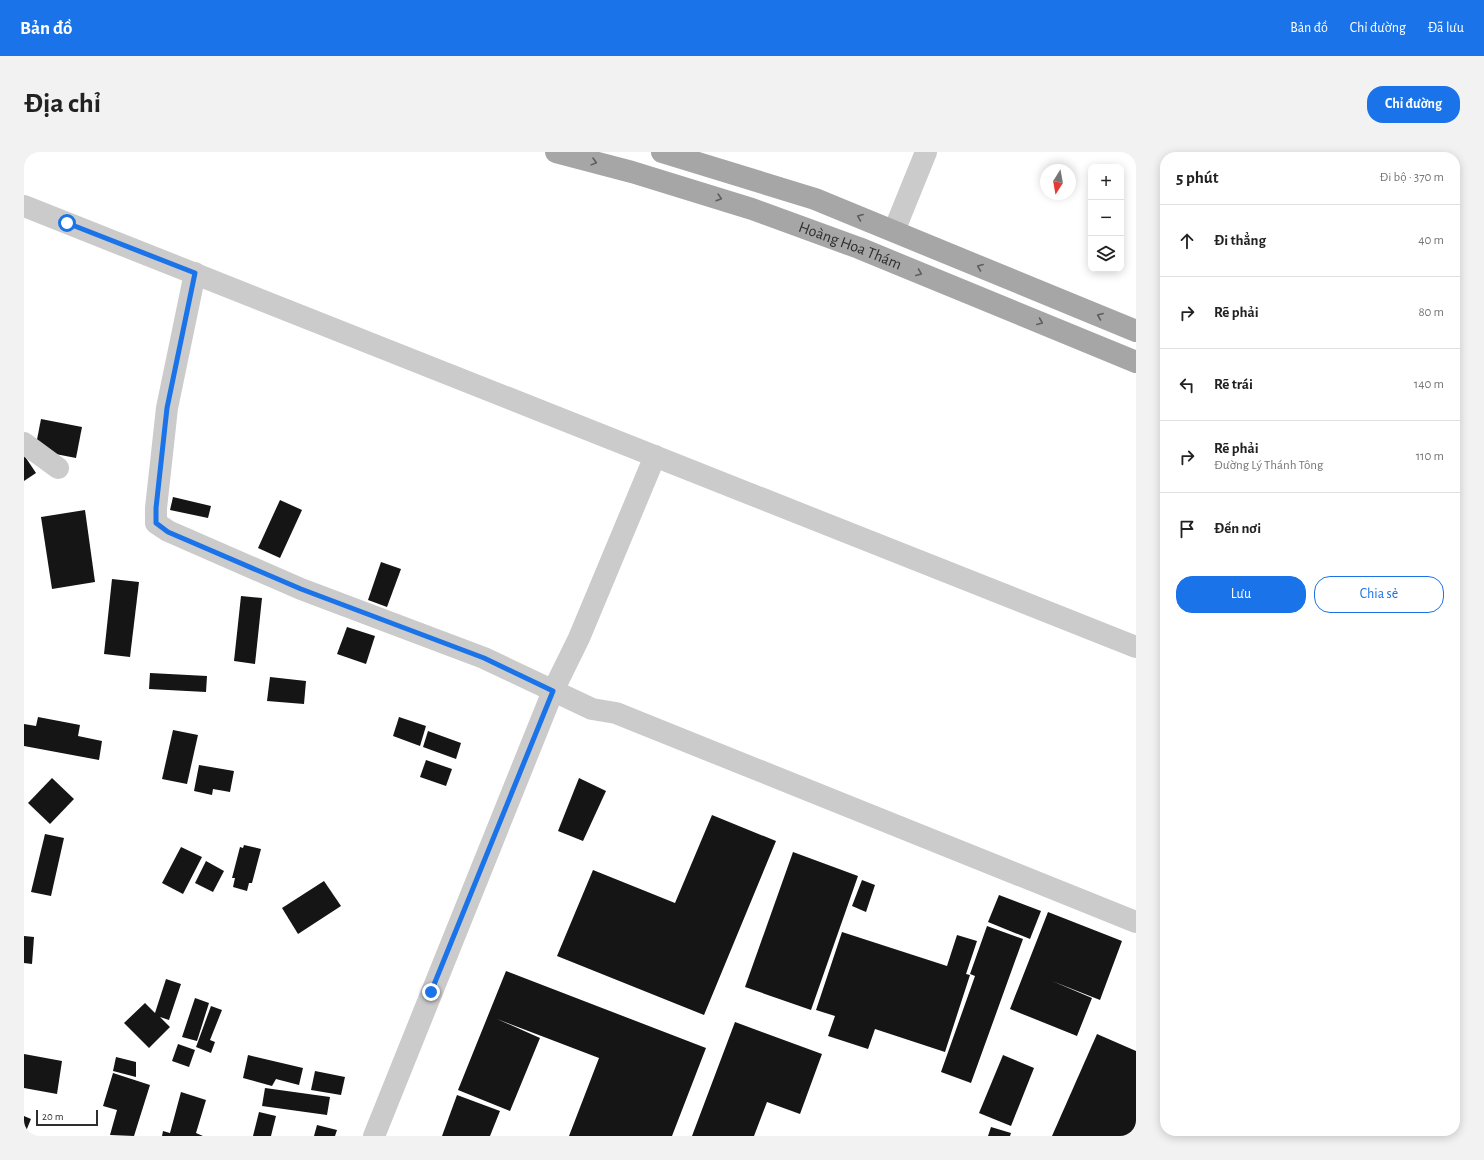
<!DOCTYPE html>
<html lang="vi">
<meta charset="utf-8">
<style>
body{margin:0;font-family:"Alegreya Sans",sans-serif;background:#f2f2f2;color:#222}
.controls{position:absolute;right:12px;top:12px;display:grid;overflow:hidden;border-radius:8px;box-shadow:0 2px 10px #0003}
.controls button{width:36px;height:36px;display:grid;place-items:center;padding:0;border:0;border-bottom:1px solid #e0e0e0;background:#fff;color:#222;font:20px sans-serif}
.compass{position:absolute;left:1016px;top:12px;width:36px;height:36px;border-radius:50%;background:#fff;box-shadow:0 2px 10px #0003;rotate:191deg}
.scale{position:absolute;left:12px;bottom:10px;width:62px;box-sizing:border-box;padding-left:4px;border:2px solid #2e2e2e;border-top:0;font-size:11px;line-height:14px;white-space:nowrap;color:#2e2e2e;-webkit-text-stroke:3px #fff;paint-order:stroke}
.stop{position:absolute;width:12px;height:12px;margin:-9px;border:3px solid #1a73e8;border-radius:50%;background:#fff}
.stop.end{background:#1a73e8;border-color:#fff;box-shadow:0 1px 4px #0008}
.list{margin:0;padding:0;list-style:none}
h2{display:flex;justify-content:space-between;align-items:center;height:52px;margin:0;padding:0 16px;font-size:17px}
h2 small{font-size:13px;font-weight:400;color:#767676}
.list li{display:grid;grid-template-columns:26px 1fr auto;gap:12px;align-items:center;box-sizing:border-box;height:72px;padding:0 16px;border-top:1px solid #e0e0e0}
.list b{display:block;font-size:15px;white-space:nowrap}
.list p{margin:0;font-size:13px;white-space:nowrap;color:#767676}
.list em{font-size:13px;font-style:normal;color:#767676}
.actions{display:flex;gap:8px;padding:12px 16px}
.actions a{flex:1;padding:9px 0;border:1px solid #1a73e8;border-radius:16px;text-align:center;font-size:14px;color:#1a73e8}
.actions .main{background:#1a73e8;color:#fff}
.icon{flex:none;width:22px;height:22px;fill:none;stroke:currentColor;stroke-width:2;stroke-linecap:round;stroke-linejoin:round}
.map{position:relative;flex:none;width:1112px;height:984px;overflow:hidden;border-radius:16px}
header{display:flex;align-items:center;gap:24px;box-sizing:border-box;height:56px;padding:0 20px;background:#1a73e8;color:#fff}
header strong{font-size:19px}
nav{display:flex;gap:22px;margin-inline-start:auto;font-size:14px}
.intro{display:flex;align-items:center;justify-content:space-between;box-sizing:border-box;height:96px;padding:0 24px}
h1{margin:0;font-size:28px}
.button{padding:10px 18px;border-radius:16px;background:#1a73e8;color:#fff;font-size:14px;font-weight:700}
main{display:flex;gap:24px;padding:0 24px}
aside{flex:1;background:#fff;border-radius:16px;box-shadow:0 2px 10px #0003}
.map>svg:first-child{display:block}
.building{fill:#151515}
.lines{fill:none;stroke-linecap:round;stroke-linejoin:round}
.minor{stroke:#cbcbcb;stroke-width:22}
.major{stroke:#a6a6a6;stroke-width:22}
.oneway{stroke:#5e5e5e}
.route{stroke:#1a73e8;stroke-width:5}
.labels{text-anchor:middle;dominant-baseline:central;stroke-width:4;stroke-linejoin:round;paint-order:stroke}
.street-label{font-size:16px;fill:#2e2e2e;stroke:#fff}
</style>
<header>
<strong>Bản đồ</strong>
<nav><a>Bản đồ</a><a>Chỉ đường</a><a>Đã lưu</a></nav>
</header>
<div class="intro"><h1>Địa chỉ</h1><a class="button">Chỉ đường</a></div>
<main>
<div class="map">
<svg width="1112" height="984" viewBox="0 0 1112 984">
<rect width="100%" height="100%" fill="#fff"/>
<g class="building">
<path d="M17,267L58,275L52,306L11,298Z"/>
<path d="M0,303L12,321L0,329Z"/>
<path d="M149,345L187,354L184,366L146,358Z"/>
<path d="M256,348L278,358L256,406L234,396Z"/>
<path d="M61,358L71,430L28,437L17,365Z"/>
<path d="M357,410L377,417L363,455L344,448Z"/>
<path d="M88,427L115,430L106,505L80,502Z"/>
<path d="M217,444L238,446L231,512L210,509Z"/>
<path d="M323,475L351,484L342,512L313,502Z"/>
<path d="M126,521L183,524L182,540L125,537Z"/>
<path d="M246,525L282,529L280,552L243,549Z"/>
<path d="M14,565L56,573L54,584L78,589L75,608L0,594V572L12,574Z"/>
<path d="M375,565L402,574L396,594L369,584Z"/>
<path d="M149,578L174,583L163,632L138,627Z"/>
<path d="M404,579L437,591L432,607L399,595Z"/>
<path d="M402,608L428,617L422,634L396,625Z"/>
<path d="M175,613L210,619L206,640L189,637L188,643L170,639Z"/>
<path d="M28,626L50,647L26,672L4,651Z"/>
<path d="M555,626L582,639L559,689L534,679Z"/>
<path d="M688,663L752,689L680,863L533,804L569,718L651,751Z"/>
<path d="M21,682L40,686L27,744L7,740Z"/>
<path d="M220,693L237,697L228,731H225L223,739L209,735L211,726H208L216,695L219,696Z"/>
<path d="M157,695L178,705L159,742L138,731Z"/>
<path d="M769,700L834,724L787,858L721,835Z"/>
<path d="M182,709L200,719L189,740L171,731Z"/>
<path d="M838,728L851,733L842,760L828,754Z"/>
<path d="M300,729L317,754L274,782L258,756Z"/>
<path d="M975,743L1017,759L1006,787L964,770Z"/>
<path d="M1024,760L1098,789L1076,848L1028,829L1068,846L1053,884L986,857Z"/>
<path d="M963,774L999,787L947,931L917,920L951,824L946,822Z"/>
<path d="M818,780L923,814L933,783L953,789L942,822L946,823L921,900L851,877L844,897L804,884L811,864L792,858Z"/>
<path d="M0,784L10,785L8,812L0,811Z"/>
<path d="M482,819L682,896L648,984H545L575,906L473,867L516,886L486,959L434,938Z"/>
<path d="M142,827L157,832L145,868L136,865L146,875L125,896L100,871L121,851L131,861Z"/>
<path d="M171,846L185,851L173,889L158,885Z"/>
<path d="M187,854L198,858L186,888L191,890L187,901L172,895Z"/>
<path d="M711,870L798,902L776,962L743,950L730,984H668Z"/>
<path d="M1073,882L1112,899V973L1107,984H1028Z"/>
<path d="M154,892L171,898L165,915L148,909Z"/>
<path d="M0,902L38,909L33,942L0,936Z"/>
<path d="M224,903L279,916L275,933L252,927L248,934L219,926Z"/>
<path d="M979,903L1010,916L987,974L955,961Z"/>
<path d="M92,905L112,910V925L89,919Z"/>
<path d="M291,919L321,925L317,943L287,938Z"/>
<path d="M89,921L126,933L110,984L86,983L93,958L79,954Z"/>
<path d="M241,936L306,945L303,963L238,954Z"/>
<path d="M157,940L182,948L172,981L179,984H138L139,979L146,981Z"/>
<path d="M433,943L476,959L466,984H418Z"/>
<path d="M235,960L252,964L247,984H229Z"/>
<path d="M0,964L7,967L0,984Z"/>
<path d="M293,973L313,978L311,984H290Z"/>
<path d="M967,975L987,981L986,984H964Z"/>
</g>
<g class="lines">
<g class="minor">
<path d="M0,54L1112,495"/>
<path d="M870,79L902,0"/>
<path d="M171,121L143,256L132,356V371L144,379L277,437L460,506L568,557L592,561L1112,770"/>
<path d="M0,291L34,316"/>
<path d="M350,984L529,539L555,486L631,304"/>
</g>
<g class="major">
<path id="s1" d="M532,0L608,20L728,57L835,96L1112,210"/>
<path d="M638,0L791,47L1112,179"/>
</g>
</g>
<defs><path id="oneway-chevron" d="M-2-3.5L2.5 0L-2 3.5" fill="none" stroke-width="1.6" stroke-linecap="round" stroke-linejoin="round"/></defs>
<g class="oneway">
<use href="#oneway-chevron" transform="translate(570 10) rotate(15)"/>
<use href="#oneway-chevron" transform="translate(695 46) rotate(17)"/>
<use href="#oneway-chevron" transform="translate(836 65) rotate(-158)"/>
<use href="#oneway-chevron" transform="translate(956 115) rotate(-158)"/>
<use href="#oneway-chevron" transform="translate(895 121) rotate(22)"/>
<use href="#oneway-chevron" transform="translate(1076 164) rotate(-158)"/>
<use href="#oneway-chevron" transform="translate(1016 170) rotate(22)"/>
</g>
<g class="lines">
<path class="route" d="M43,71L171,121L143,256L132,356V371L144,380L277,437L460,506L529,539L407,840"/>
</g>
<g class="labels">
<g class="street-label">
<text stroke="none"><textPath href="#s1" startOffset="309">Hoàng Hoa Thám</textPath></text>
</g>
</g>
</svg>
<div class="controls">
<button>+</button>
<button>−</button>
<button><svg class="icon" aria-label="layers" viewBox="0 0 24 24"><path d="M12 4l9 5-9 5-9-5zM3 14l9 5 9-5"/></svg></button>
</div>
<svg class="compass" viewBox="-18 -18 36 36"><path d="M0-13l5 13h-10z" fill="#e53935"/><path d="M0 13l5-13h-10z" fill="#767676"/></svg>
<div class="scale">20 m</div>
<div class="stop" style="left:43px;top:71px"></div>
<div class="stop end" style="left:407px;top:840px"></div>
</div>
<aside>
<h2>5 phút<small>Đi bộ · 370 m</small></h2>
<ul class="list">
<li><svg class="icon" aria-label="ahead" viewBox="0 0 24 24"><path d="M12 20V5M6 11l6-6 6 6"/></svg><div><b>Đi thẳng</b></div><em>40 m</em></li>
<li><svg class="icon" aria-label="right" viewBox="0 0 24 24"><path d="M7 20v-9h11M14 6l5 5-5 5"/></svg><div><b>Rẽ phải</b></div><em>80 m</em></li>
<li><svg class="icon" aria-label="left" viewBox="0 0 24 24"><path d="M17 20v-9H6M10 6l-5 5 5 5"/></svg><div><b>Rẽ trái</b></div><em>140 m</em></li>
<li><svg class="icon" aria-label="right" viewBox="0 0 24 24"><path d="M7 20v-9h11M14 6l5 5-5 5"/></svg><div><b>Rẽ phải</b><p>Đường Lý Thánh Tông</p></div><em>110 m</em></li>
<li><svg class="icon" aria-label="arrive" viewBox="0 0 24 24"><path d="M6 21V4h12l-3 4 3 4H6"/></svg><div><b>Đến nơi</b></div></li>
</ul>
<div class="actions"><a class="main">Lưu</a><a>Chia sẻ</a></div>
</aside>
</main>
